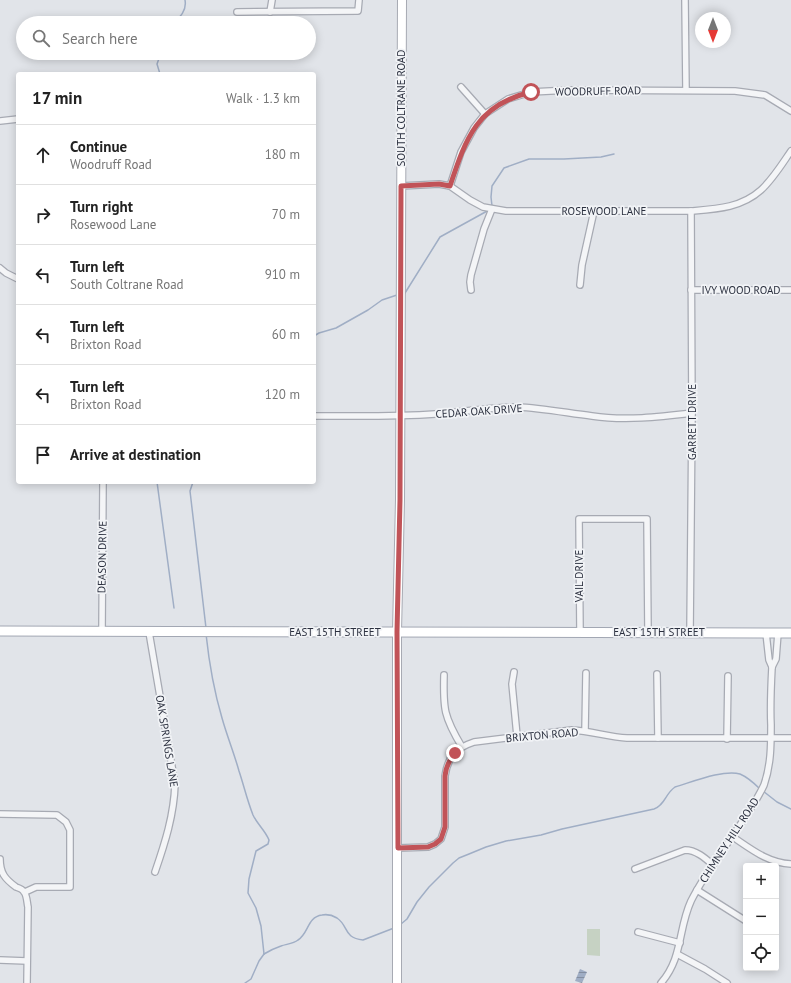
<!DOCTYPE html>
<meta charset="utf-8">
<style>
body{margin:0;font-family:"PT Sans",sans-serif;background:#f6f6f6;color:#222}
.controls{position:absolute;right:12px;bottom:12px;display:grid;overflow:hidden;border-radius:4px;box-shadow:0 2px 10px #0003}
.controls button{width:36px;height:36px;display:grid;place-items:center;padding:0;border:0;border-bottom:1px solid #e0e0e0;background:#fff;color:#222;font:20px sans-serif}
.compass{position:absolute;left:695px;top:12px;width:36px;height:36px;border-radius:50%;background:#fff;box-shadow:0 2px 10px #0003;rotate:180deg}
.stop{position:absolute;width:12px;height:12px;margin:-9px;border:3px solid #c15358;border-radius:50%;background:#fff}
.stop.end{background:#c15358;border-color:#fff;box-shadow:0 1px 4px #0008}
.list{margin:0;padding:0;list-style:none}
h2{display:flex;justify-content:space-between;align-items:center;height:52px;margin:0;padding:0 16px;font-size:17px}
h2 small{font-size:13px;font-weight:400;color:#767676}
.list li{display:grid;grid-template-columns:26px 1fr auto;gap:12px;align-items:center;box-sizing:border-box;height:60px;padding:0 16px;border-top:1px solid #e0e0e0}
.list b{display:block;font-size:15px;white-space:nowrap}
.list p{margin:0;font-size:13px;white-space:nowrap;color:#767676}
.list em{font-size:13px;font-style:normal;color:#767676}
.icon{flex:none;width:22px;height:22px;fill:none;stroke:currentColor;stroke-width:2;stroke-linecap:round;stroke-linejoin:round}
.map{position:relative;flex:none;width:791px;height:983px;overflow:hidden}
.search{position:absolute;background:#fff;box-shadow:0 2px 10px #0003;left:16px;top:16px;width:300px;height:44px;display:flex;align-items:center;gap:10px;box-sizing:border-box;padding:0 14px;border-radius:22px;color:#767676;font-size:15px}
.panel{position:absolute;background:#fff;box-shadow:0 2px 10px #0003;left:16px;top:72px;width:300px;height:412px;border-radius:4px}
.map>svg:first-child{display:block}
.park{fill:#c6d2c3}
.water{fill:url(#water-rules)}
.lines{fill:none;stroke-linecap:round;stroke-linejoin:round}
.stream{stroke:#a0aec5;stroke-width:1.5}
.minor-casing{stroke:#a7aab3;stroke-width:8}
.secondary-casing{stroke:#a7aab3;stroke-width:10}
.primary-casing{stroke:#a2a7b3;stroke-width:11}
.minor{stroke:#f4f5f7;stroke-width:5.5}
.secondary{stroke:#fff;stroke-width:8}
.primary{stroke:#fff;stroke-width:9}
.route{stroke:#c15358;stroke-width:5}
.labels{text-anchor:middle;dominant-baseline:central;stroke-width:3.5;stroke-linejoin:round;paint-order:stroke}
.street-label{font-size:11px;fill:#2b303f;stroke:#f1f3f6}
</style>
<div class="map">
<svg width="791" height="983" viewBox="0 0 791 983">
<defs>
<pattern id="water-rules" width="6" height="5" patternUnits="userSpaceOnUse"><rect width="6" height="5" fill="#a0aec5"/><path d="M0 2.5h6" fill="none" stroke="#838ea1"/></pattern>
</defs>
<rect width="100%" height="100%" fill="#e1e4e9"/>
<path class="park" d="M587,929H600V956L587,955Z"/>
<path class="water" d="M580,969L587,972L582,983L575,981Z"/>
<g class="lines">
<g class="stream">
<path d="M173,23C180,17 187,11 185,0"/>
<path d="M160,74L157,64L161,53"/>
<path d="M492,206L491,197L492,186L504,168L529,159H564L601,157L614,154"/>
<path d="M405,293L440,237L489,210"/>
<path d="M314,336L319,333L336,328L368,310L382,300L397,295"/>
<path d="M157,482L174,608"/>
<path d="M193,482L190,491L206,628"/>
<path d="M206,634C209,662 214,691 222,718C227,736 234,753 239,771C244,786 247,800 253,815C257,824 265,830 269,840L268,844L256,851L249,879L248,893L256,908L261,926L264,954"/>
<path d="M763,791L777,802L791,809"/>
<path d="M401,924L407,919L417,902L429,887L453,863L459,858L469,854L486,847L506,841L541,835L562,829L654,809C665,805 665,794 675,787C692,782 724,769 740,774C747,777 754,783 760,789"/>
<path d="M264,954C269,951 275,948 281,946C286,944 293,944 298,940C309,933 307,917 322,915C327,914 332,915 337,918C349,926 343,938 363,940L394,928"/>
<path d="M245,983L251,979L259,961L264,954"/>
</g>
<g class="minor-casing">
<g id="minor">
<path d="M685,0L686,90"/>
<path d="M237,12L358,11L359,0"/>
<path d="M270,12L272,0"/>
<path d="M461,87L485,114"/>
<path d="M0,121L18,119"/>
<path d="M401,186L439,184L450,186L470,200L483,207L506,211H691C716,209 741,208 761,190C773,179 782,164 791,151"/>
<path d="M450,186L461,152L474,128L485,114L508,99L531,92L570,90L735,91L765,95L791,111"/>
<path d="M0,268L6,273L18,279"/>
<path d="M580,285L582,265L594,211"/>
<path d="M471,290L470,282L471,275L484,229L492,209"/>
<path d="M691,290H791"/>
<path d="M314,416C354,416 395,417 435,414C462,412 490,407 517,407C542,408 567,413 592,416C625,421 659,417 692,413"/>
<path d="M102,631L103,482"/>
<path d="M149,632L175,784C174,815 165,843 155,872"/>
<path d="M580,632L579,519H647L648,632"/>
<path d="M690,633L692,413L691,211"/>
<path d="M766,633L769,660L772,667"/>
<path d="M514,672L512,684L517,736"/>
<path d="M657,674L658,738"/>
<path d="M444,675C443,709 444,717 462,747"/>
<path d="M585,731L586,673"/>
<path d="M727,739L728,676"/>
<path d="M0,814L57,815L66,822L70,830V887H36L25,892"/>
<path d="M733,837C751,849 768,863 791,864"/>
<path d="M398,848L428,847L435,844L441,839L445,827V776C448,756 456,748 474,742L572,730C591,731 609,737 627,738H791"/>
<path d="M0,859C0,873 5,879 16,887C19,888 23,890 24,892C27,895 27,903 28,907L27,983"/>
<path d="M635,869L685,850C696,850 705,858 713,865"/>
<path d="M697,890L746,921"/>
<path d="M638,932L680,943"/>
<path d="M677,954L705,969L727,983"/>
<path d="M0,960L27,961"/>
<path d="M661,983C683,958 678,929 691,901C705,873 725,848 742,822C750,810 758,798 764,785C771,765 771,745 771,725C770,705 771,686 772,667L776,659L778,633"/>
</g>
</g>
<g class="secondary-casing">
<path id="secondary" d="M397,983V632L400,500L402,0"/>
</g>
<g class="primary-casing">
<path id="primary" d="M0,631L791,633"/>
</g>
<use href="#minor" class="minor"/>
<use href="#secondary" class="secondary"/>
<use href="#primary" class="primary"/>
</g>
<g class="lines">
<path class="route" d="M455,753C449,760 446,766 445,776V827L441,839L435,844L428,847L398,848L397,632L400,500L401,186L439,184L450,186C466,138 477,105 531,92"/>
</g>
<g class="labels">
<g class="street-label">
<text transform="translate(598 91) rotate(-1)">WOODRUFF ROAD</text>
<text transform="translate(401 108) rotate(-90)">SOUTH COLTRANE ROAD</text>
<text x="604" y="211">ROSEWOOD LANE</text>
<text x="741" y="290">IVY WOOD ROAD</text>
<text transform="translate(479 411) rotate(-4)">CEDAR OAK DRIVE</text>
<text transform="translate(692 422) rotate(-90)">GARRETT DRIVE</text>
<text transform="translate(102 557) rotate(-89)">DEASON DRIVE</text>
<text transform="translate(579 576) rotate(-90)">VAIL DRIVE</text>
<text x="335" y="632">EAST 15TH STREET</text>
<text x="659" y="632">EAST 15TH STREET</text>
<text transform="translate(542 735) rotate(-5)">BRIXTON ROAD</text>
<text transform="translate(167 741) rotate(81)">OAK SPRINGS LANE</text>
<text transform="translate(729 840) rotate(-57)">CHIMNEY HILL ROAD</text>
</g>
</g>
</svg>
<div class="controls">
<button>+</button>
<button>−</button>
<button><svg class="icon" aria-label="locate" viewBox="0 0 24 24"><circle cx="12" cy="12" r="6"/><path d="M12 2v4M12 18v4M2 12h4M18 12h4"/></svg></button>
</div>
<svg class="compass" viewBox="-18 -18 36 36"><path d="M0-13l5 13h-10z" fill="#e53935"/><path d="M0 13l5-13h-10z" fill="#767676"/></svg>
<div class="stop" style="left:531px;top:92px"></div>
<div class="stop end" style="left:455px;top:753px"></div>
<div class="search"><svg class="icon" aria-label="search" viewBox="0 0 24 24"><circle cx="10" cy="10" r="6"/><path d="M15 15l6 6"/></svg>Search here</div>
<section class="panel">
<h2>17 min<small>Walk · 1.3 km</small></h2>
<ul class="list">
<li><svg class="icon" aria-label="ahead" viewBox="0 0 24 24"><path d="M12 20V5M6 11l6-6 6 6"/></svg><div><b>Continue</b><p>Woodruff Road</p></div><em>180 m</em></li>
<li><svg class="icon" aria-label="right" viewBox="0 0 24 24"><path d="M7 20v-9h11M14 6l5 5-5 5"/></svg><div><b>Turn right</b><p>Rosewood Lane</p></div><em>70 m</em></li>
<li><svg class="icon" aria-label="left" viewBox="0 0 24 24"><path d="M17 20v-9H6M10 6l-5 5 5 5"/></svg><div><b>Turn left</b><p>South Coltrane Road</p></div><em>910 m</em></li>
<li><svg class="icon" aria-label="left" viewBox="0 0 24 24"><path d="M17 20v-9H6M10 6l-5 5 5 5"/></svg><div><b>Turn left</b><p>Brixton Road</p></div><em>60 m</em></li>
<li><svg class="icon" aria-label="left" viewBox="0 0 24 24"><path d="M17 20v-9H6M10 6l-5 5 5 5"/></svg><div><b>Turn left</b><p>Brixton Road</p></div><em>120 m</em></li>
<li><svg class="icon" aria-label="arrive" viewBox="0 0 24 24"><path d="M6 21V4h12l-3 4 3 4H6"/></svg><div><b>Arrive at destination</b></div></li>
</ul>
</section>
</div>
